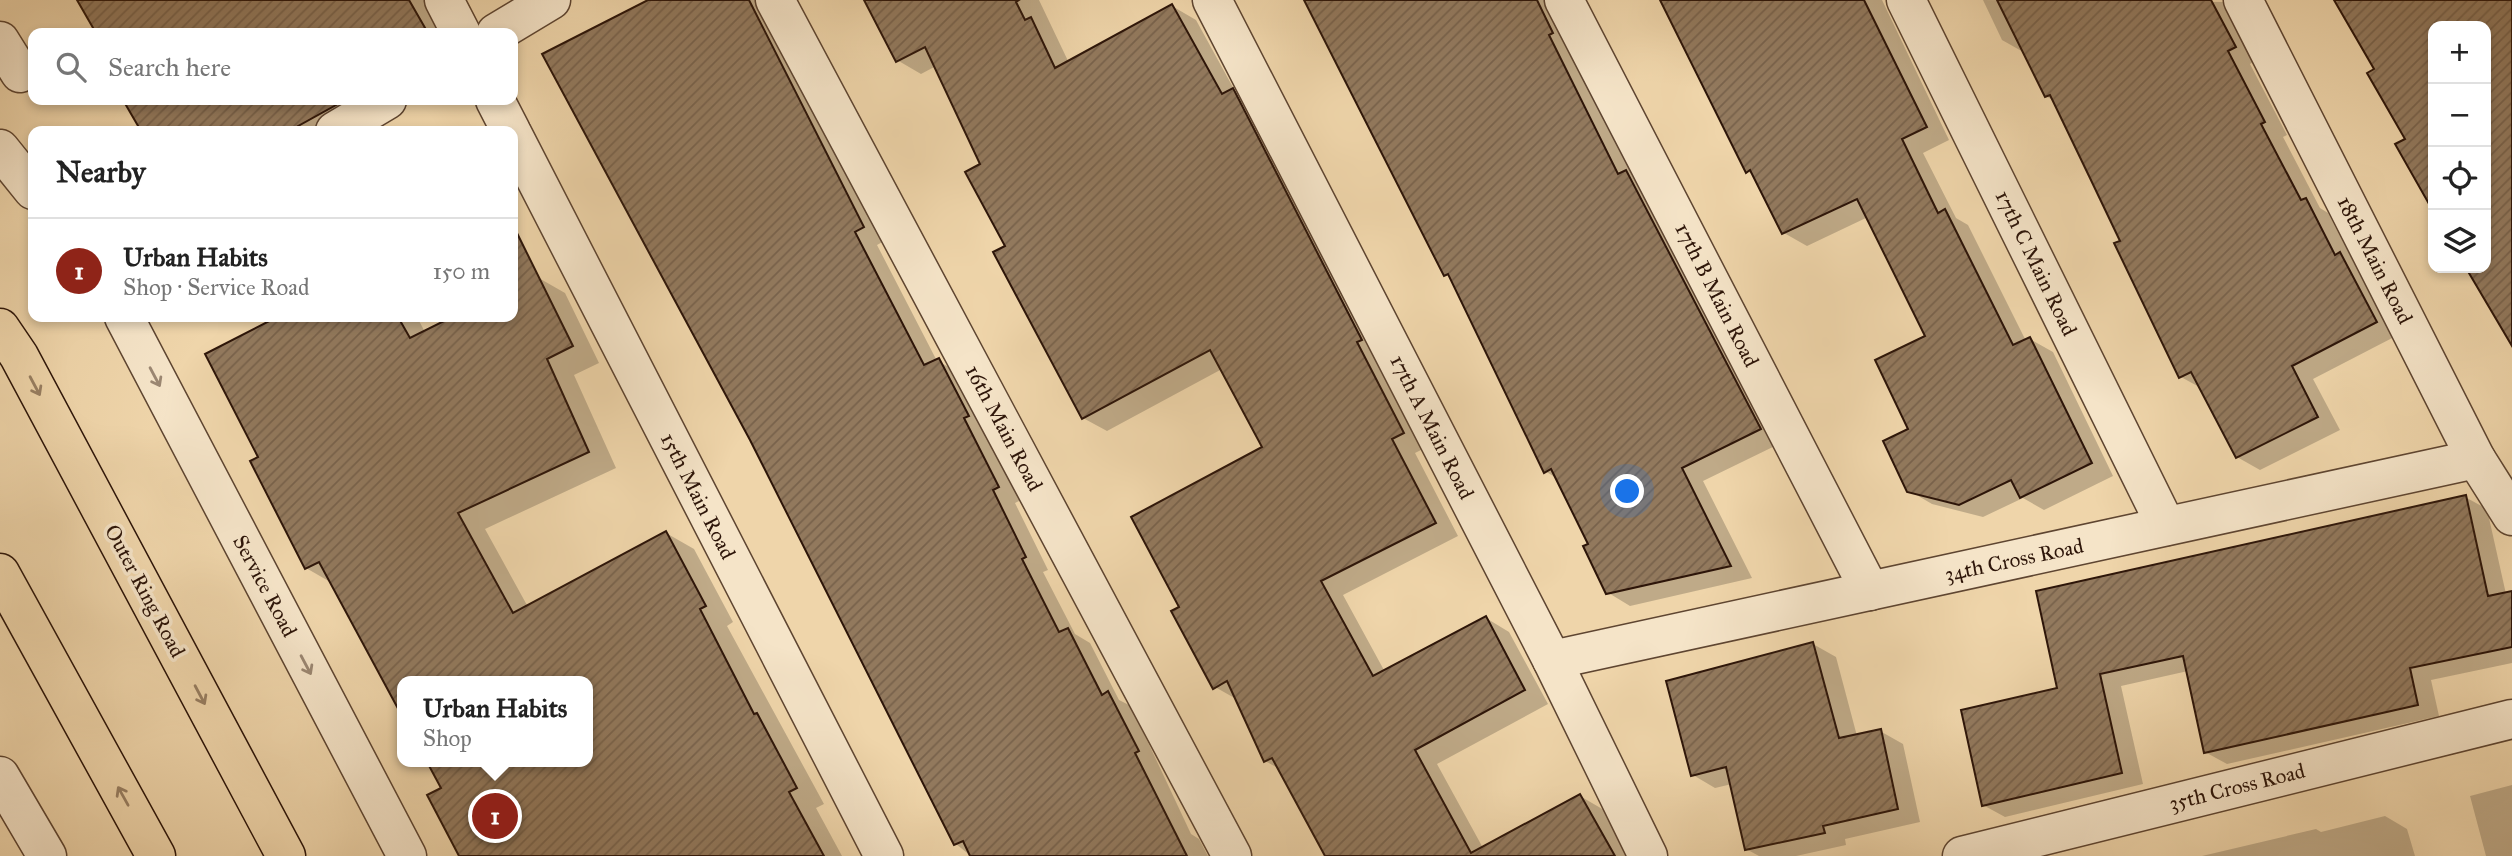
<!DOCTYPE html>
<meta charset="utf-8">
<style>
body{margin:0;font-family:"IM FELL Great Primer",serif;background:#f2f2f2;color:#222}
.controls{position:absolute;right:21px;top:21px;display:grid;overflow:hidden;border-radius:14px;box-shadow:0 4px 10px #0003}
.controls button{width:63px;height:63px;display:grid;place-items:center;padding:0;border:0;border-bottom:2px solid #e0e0e0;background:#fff;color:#222;font:35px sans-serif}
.you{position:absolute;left:1628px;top:492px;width:24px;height:24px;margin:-18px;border:5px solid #fff;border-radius:50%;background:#1a73e8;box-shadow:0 0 0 10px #1a73e833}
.badge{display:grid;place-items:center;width:46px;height:46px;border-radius:50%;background:#8f2418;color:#fff;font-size:23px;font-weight:700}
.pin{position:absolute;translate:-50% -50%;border:4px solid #fff;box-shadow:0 2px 7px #0006}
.popup{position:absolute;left:397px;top:676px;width:196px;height:91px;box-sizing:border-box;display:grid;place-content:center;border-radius:14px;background:#fff;filter:drop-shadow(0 2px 5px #0005);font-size:23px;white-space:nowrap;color:#767676}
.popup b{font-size:26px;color:#222}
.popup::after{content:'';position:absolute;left:50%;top:100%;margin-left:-14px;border:14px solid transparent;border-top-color:#fff}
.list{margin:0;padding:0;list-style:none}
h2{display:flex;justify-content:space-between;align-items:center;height:91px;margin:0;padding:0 28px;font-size:30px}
h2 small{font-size:23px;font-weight:400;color:#767676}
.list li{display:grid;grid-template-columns:46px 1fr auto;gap:21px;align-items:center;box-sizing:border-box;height:105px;padding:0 28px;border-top:2px solid #e0e0e0}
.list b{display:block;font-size:26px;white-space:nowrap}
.list p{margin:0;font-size:23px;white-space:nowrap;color:#767676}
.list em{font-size:23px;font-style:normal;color:#767676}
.icon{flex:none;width:38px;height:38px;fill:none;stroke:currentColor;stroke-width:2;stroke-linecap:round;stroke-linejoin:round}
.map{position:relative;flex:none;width:2512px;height:856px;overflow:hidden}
.search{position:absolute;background:#fff;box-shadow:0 4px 10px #0003;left:28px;top:28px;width:490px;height:77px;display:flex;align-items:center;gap:18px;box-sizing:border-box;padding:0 24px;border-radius:14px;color:#767676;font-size:26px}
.panel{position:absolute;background:#fff;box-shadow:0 4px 10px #0003;left:28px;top:126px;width:490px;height:196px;border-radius:14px}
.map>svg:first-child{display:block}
.shadow{fill:#0003}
.building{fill:url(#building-hatch);stroke:#2d1509;stroke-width:2}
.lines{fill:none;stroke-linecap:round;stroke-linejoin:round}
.minor-casing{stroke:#5e4531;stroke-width:41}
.tertiary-casing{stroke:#5e4531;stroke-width:41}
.trunk-casing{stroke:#2d1509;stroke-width:41}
.minor{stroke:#f5e4c8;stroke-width:38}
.tertiary{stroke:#f5e4c8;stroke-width:38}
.trunk{stroke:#efd5aa;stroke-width:38}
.oneway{stroke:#9b8772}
.oneway2{stroke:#987f62}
.labels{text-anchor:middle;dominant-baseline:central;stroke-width:7;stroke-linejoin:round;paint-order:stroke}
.street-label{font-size:21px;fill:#2d1509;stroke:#f5e4c8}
</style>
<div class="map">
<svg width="2512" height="856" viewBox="0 0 2512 856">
<defs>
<pattern id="building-hatch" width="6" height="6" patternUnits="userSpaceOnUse" patternTransform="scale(1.75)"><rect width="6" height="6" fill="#92795d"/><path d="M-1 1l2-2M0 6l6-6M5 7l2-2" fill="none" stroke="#78624b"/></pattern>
</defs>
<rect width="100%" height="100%" fill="#efd5aa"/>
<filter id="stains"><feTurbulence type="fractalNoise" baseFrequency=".00286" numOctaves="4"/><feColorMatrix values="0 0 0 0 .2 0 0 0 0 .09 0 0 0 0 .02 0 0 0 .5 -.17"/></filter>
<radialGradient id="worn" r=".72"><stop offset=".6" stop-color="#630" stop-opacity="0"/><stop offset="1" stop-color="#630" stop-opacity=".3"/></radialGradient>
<g class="shadow">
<path d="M79,0H427L446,33H98Z"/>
<path d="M651,0H764L886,240L877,245L937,361L961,373L1021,500L1015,503L1048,570L1043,572L1075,634L1090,643L1119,700L1131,706L1191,834L1199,839L1208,856H971L956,844Z"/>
<path d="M866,0H1039L1069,63L1172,6L1196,20L1235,91L1256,103L1427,447L1415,453L1458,536L1343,595L1385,672L1486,618L1509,632L1548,704L1437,764L1483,848L1580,796L1604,810L1629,856H1327L1280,769L1265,761L1238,700L1215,687L1181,607L1264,448L1222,369L1107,431L1083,418L1007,247L982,165L936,66L921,74L897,60Z"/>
<path d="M1305,0H1552L1783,442L1703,481L1752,578L1630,606L1607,592L1590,545L1558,479L1545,471L1451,278L1446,274Z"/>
<path d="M1662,0H1882L1949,140L1923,153L1956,218L1968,225L2026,341L2030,339L2053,352L2113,476L2044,510L2023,498L1983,517L1932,504L1908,490L1910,430L1927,337L1868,217L1807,246L1784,233L1755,176L1747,171Z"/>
<path d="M1983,0L2227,2L2257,60L2250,64L2287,135L2283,137L2320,208L2328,213L2354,263L2363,268L2398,335L2313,379L2340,430L2260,470L2237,457L2201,388L2181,377L2122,242L2054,101L2046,96L2025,53L2002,40Z"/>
<path d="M2337,0H2512V346L2468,268H2486V26H2433V207L2398,145L2407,139L2376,70Z"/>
<path d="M125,100H403L347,131H143Z"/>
<path d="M537,277L565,293L599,363L574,375L616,468L485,529L528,607L666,533L694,549L733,622L727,626L824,804L816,808L842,856H461L443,788L429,762H588V681H402V712L332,583L306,568L261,458L207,355L281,317H417L425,332L456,317H513V289Z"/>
<path d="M2465,497L2487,509L2506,594L2512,592V663L2431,680L2439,716L2227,764L2205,752L2188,671L2121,686L2143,784L2005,817L1983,805L2060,690Z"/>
<path d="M1813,644L1836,657L1857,736L1880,731L1903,744L1920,822L1845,839L1846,845L1796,856H1759L1746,849L1732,784L1715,788L1693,775Z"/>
<path d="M2512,785V856H2486L2470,796Z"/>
<path d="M2385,816L2407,829L2415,856H2202L2316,829L2321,832Z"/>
</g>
<g class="building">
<path d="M77,0H409L428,33H96Z"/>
<path d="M648,0H749L864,227L855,232L924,365L939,358L969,416L964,418L999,487L993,490L1026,557L1022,559L1059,632L1068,628L1102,695L1108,691L1139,751L1135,753L1187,856H970L963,841L954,845L750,440L542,54Z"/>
<path d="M864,0H1019L1016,2L1025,20L1031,17L1055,68L1172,4L1222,94L1233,88L1362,340L1357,342L1404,433L1392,439L1436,523L1321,581L1373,676L1486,616L1525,690L1415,750L1471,853L1580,794L1615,856H1325L1272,758L1264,762L1227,681L1213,689L1171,611L1179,607L1131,517L1262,447L1210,350L1082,419L993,252L1005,246L965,172L980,164L925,47L896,62Z"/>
<path d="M1304,0H1537L1553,33L1549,35L1618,174L1626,170L1761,429L1682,468L1731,566L1606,594L1583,546L1588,544L1551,469L1544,473L1448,274L1444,276Z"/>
<path d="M1660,0H1864L1927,127L1902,139L1938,213L1945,209L2013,345L2030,337L2092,463L2020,498L2011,480L1959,505L1907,492L1883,441L1908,429L1875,360L1925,336L1857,199L1782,234L1750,170L1746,173Z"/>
<path d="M1997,0H2211L2236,47L2228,51L2265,122L2261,124L2301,200L2306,198L2335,255L2340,252L2377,322L2292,366L2318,417L2236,458L2191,372L2179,378L2114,243L2120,241L2089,176L2050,95L2045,97Z"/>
<path d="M2334,0H2512V346L2466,268H2486V26H2433V211L2395,144L2405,139L2367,73L2374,69Z"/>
<path d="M123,100H345L289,131H141Z"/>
<path d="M513,225L573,346L547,359L589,452L458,513L513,613L666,531L706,606L700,609L754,714L757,713L797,788L789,792L824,856H459L427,795L441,788L427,762H588V681H402V716L319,562L305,569L250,461L258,457L205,354L277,317H398L410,338L452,317H513Z"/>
<path d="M2466,495L2488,596L2512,591V647L2410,668L2418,705L2204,753L2183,656L2100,674L2122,773L1982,806L1961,710L2057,688L2036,591Z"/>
<path d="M1813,642L1839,738L1881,729L1898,809L1823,826L1825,833L1745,850L1726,767L1691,776L1666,681Z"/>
</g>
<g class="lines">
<g class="minor-casing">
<g id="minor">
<path d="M444,0L461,33"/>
<path d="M775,0L1232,856"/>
<path d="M1212,0L1552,660L1648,856"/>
<path d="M1564,0L1870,591"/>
<path d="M1906,0L2166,526"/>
<path d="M2243,0L2476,459L2512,516"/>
<path d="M496,33L551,0"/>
<path d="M0,41L20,73"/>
<path d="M495,100L511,131"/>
<path d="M335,131L387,100"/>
<path d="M513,135L884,856"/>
<path d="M1552,660L2476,459"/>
<path d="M1962,856L2512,719"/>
</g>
</g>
<g class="tertiary-casing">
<g id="tertiary">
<path d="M0,149L33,190"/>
<path d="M124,317L407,856"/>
<path d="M0,776L47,856"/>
</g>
</g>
<g class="trunk-casing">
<g id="trunk">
<path d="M0,328L19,356L286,856"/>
<path d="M0,573L156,856"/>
</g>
</g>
<use href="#minor" class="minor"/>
<use href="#tertiary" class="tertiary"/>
<use href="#trunk" class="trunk"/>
</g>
<defs><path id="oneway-shaft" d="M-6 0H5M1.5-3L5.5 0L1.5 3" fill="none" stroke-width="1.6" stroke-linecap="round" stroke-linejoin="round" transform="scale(1.75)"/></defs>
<g class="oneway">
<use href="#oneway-shaft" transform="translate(155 377) rotate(62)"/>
<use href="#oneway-shaft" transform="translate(306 665) rotate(62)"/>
</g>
<g class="oneway2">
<use href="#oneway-shaft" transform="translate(35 386) rotate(62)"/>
<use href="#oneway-shaft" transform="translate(200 695) rotate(62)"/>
<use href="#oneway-shaft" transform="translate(123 796) rotate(-119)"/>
</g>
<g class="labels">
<g class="street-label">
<text transform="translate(2375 260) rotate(63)">18th Main Road</text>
<text transform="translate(2036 263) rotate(64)">17th C Main Road</text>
<text transform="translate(1717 295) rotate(63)">17th B Main Road</text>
<text transform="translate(1432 427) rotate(63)">17th A Main Road</text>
<text transform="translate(1004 428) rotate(62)">16th Main Road</text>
<text transform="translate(698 496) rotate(63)">15th Main Road</text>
<text transform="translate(2014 560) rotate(-12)">34th Cross Road</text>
<text transform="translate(265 586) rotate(62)">Service Road</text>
<text transform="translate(145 591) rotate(62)">Outer Ring Road</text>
<text transform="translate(2237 787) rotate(-14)">35th Cross Road</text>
</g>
</g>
<rect width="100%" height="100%" filter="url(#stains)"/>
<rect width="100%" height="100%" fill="url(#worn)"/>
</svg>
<div class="controls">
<button>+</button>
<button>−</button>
<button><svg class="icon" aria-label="locate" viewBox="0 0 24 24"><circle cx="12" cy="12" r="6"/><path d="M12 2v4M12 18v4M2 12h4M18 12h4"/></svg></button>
<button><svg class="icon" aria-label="layers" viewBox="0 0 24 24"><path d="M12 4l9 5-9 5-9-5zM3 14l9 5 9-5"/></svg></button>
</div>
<div class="you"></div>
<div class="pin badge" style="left:495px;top:816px">1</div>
<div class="popup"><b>Urban Habits</b>Shop</div>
<div class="search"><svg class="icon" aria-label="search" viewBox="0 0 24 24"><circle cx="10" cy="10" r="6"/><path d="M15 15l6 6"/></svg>Search here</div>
<section class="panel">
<h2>Nearby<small></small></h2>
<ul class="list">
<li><span class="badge">1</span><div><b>Urban Habits</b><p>Shop · Service Road</p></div><em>150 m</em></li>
</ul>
</section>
</div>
